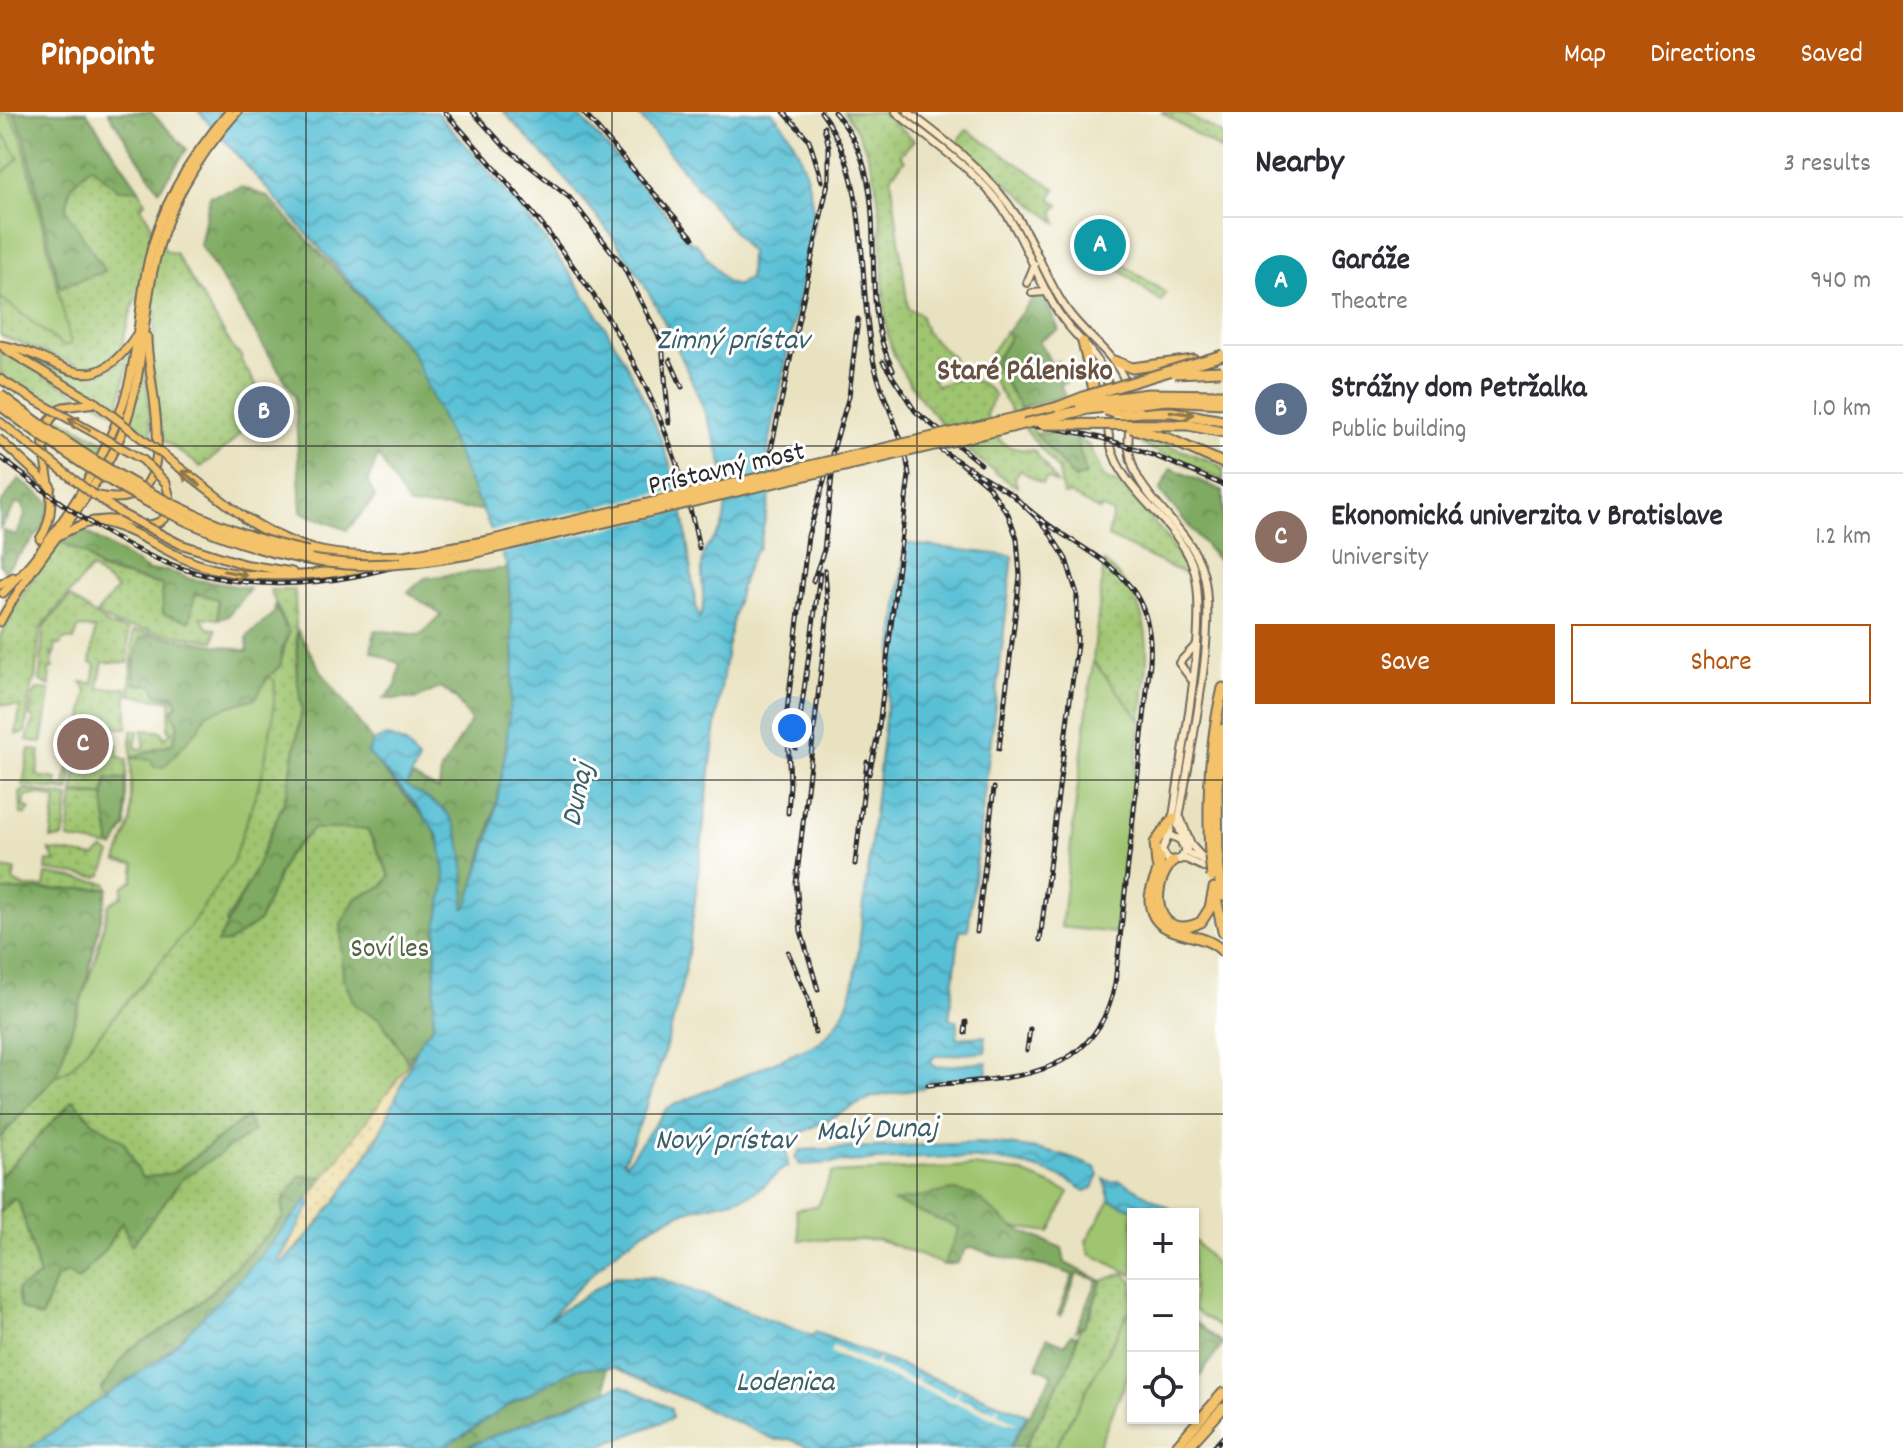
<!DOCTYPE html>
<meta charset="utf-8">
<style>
body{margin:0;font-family:Dekko,sans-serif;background:#f2f2f3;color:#2b2b33}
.controls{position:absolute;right:24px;bottom:24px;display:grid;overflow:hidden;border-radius:0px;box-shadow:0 2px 6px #0004}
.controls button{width:72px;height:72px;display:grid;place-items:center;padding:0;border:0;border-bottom:2px solid #e1e1e2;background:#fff;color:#2b2b33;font:40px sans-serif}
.you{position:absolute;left:792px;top:616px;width:28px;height:28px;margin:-20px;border:6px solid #fff;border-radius:50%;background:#1a73e8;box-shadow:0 0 0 12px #1a73e833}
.badge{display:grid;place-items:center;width:52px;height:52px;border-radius:50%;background:#b45309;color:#fff;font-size:26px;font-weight:700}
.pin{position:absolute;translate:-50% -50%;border:4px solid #fff;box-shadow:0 2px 8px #0006}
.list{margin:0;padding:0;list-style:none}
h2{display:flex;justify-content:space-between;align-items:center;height:104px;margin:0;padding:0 32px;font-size:34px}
h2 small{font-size:26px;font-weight:400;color:#7c7c81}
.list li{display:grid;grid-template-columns:52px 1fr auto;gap:24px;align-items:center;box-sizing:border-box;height:128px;padding:0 32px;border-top:2px solid #e1e1e2}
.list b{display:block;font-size:30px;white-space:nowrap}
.list p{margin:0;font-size:26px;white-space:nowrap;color:#7c7c81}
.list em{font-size:26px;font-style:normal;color:#7c7c81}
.actions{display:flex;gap:16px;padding:24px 32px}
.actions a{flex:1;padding:18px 0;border:2px solid #b45309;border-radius:0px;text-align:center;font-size:28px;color:#b45309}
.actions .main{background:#b45309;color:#fff}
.icon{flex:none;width:44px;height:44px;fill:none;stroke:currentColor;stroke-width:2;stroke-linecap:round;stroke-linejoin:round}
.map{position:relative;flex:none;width:1223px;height:1336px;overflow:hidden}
header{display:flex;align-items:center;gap:48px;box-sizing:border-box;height:112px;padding:0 40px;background:#b45309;color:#fff}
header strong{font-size:38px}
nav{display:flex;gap:44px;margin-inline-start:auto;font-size:28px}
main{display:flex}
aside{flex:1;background:#fff}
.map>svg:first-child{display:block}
.grass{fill:url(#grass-dots);stroke:#65784e;stroke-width:2}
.forest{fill:url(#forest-crowns);stroke:#556a46;stroke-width:2}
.sand{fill:url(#sand-dots);stroke:#8c8264;stroke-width:2}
.garden{fill:#9fc570;stroke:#65784e;stroke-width:2}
.water{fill:url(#water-waves);stroke:#427680;stroke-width:2}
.pier{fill:#e9e2c0}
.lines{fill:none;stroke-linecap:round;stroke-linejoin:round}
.secondary-casing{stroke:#6e6b5f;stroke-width:10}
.primary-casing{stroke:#6e6b5f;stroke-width:11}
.motorway-casing{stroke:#6e6b5f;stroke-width:13}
.secondary{stroke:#fae7c3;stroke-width:6}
.primary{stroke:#f3c26a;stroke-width:7}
.motorway{stroke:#f3c26a;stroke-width:9}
.rail-casing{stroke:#2b2b2b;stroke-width:5}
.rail{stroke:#fff;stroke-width:2;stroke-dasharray:6;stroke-linecap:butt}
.primary-bridge-casing{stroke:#6e6b5f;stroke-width:11;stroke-linecap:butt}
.motorway-bridge-casing{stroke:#6e6b5f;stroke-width:13;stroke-linecap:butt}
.primary-bridge{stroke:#f3c26a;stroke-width:7}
.motorway-bridge{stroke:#f3c26a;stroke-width:9}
.oneway{stroke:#8f764a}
.grid{fill:none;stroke:#2b2b2b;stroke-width:2;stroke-opacity:0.55}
.labels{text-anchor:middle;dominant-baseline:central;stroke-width:6;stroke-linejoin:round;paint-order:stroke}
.street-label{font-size:28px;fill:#2b2b2b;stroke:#fff}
.park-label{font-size:28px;fill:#546143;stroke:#fff}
.water-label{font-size:30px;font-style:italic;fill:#3b5f66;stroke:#fff}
.neighbourhood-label{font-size:30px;font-weight:bold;fill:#66523f;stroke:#fff}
</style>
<header>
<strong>Pinpoint</strong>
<nav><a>Map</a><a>Directions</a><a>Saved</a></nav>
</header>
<main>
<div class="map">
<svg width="1223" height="1336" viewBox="0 0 1223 1336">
<defs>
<pattern id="grass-dots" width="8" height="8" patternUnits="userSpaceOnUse" patternTransform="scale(2)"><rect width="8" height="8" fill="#9fc570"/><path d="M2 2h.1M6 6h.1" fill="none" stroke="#89a961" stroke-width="1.8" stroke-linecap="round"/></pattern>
<pattern id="forest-crowns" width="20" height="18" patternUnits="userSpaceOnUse" patternTransform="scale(2)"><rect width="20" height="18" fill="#7faa62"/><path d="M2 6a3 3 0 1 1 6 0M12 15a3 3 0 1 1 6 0" fill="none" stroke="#688b51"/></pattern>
<pattern id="sand-dots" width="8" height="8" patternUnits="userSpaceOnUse" patternTransform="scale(2)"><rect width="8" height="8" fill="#eeda9e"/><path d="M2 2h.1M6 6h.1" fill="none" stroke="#cb8" stroke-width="1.8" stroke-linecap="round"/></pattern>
<pattern id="water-waves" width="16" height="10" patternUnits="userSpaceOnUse" patternTransform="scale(2)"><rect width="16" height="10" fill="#58c0d5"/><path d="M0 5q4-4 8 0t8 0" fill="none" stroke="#499cad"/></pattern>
</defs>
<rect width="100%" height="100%" fill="#fff"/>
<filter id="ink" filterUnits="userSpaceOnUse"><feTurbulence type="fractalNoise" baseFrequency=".0125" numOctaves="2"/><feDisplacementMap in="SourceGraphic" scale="16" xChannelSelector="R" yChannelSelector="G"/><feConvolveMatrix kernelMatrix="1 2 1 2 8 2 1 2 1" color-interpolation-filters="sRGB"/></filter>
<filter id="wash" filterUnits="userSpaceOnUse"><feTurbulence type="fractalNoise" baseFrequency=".006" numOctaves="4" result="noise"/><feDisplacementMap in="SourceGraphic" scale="32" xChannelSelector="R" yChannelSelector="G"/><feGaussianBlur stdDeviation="1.8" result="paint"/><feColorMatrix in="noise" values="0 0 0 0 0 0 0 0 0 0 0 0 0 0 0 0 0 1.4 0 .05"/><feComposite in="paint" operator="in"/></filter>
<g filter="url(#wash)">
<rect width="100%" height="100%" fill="#e9e2c0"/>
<g class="grass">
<path d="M0,0H86L139,77L145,90L141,95L166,139L175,141L235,239L242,244L241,249L257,274C248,322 238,326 201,355L161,326L152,244L156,201L151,193L140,186L135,188C121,222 130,254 80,254L0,223Z"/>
<path d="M844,0H883L914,28L900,43L905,48L891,64L908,197L920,202L926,220L954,247L950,259L932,267L937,274C958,265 981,263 995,284L986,302C996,329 1004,339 1034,338L1057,371L1046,366L1042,372L1020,358L1015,365L1017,375C972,349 894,272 887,218C876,145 894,62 844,0Z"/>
<path d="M1161,0L1186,2L1223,23V40Z"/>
<path d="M967,18L1056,77L1050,86L1059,93L1053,100L1057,111L960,34L959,26Z"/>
<path d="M1093,133L1166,181L1161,190L1091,136Z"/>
<path d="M1005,220L1010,224L994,251L1035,321L1075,367L1086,362L1075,326L1089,333L1104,366L1119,372L1166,424L1189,464L1108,425L1113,401L1102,395L1100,399L1070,382L1063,383L1059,359L1010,298L986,255L989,244Z"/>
<path d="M132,235L117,302L26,245C64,259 107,279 132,235Z"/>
<path d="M0,239L83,285L55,296L0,264Z"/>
<path d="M144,247L153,332L128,312Z"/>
<path d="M56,304L106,331L99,344L49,313Z"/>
<path d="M1137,322L1213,350L1223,356V369L1142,333Z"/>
<path d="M60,430L86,443L100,458L219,487L218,507L201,505L208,516L216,517L214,529L117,513L96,502L117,477L91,456L40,517L35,568L32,571L25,621L16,622L20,595L0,592V524L30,470Z"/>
<path d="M1104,450C1158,495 1149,545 1141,608L1093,549Z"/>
<path d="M270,478H295L297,564L302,598L286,685L251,767L226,809L229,830L259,809L287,743L313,717H367L390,764L382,775L356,786L355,893L380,907L408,949L394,986L310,1087L323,1066L205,1186L169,1214L130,1237L101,1277L107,1286L29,1336H0V1101L15,1086L19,1090L40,1164L18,1178L20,1195L41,1206L56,1166L67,1161L79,1167L104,1139L122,1110L132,1133L182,1067L253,1018L246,1005L173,1061L142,1066L124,1030L92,1009L0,1065V1026L56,964L70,957L188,817L232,752L262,663L273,605L269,564L281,553C281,542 285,537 287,528C290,511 275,494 270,478Z"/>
<path d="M70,485L108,513L128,518V551L103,550L98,576H127V616H111L112,631L117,632L118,644L127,648L126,667L107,666L104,683L73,681L87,578L81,570L93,571L96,553L90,551L95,517L79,515L74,528L64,527L60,533L56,532L54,544L51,540L53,556L49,557L50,574L40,569L43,516Z"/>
<path d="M133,519L154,522L140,527L135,572L152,573L158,583L169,586L172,584L178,592L172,599L178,614L173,631L131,646V618L138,619L135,635L139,637L145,636L142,618L161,619L165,626L172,619L168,618L171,589L130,583Z"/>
<path d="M38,577L49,578L50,583L42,631L27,628L34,607L30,604L34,582Z"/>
<path d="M73,622L78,625L69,679L23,673L29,637L40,639L37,664L57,667L56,674L65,675Z"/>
<path d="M26,677L69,685L63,726L51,727L56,687L39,682L25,685L24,694L30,697L26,703L21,702L20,681Z"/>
<path d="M73,682L104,685L111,735L68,727Z"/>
<path d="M103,737L111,742L102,763L97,765L46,758L47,749L56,750L49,738L95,745Z"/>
<path d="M0,756L15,758L13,769L26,775H44L46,762L106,771L108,776L0,779Z"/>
<path d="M1124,1161L1133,1169V1193L1055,1336H1024L1072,1247L1079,1219L1091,1201L1102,1169Z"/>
</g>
<g class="forest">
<path d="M13,0H86L139,77L118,78L91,54L71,74L66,98L105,159L60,176L24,22Z"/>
<path d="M108,0H151L187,37L159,78Z"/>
<path d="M242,75L268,85L412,240L484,398L409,394L378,343L368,370L375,386L347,418L301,400L295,284L200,133L210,84Z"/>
<path d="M1042,181L1059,218L1039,228L1051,252L1058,249L1066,270L1060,272L1065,284L1020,296L994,251L1010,225L1006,221L1036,182Z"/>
<path d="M1057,320L1075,323L1086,362L1075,367L1035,321Z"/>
<path d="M1171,356L1223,379V468L1219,450L1160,379Z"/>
<path d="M19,367L51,391L42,417L5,459L0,452L4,419L16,424L25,404L23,393L17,391L0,417V393Z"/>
<path d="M80,416L149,459L166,458L190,467L250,476L228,504L218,507V487L195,481L190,509L163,502L162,473L100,457L86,443L60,430Z"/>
<path d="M508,456C510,486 513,517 514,548C514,632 492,716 467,795L463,796C468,772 463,716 444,698C433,688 417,681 405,674L413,665L439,678L441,658L471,609L456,587L441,575L416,587H384L396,574L400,552L371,539L375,518L421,523L441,503L408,480L425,466Z"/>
<path d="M275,494L289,521L281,540V553L268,565L256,586L206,602L200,615L164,655H154L151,648L131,646L173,631L178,614L172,599L178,592L173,584L158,583L152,573L135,572L134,550L140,527L154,522L248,539L247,525L274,501Z"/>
<path d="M298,519L321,559L373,630L368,641L434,716L445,750L446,767L437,812L433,914L408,949L380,907L355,893L343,866L341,812L356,786L382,775L390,764L367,717H313L287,743L259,809L229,830L217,831L251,767L286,685L302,598L297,564Z"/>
<path d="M107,666L126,667V713L114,736L111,735L104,691Z"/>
<path d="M108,776L85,876L56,964L0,1026V779Z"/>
<path d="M73,988L92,1009L124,1030L142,1066L173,1061L247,1005L254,1019L182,1067L131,1134L122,1110L104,1139L78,1168L67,1161L56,1166L41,1206L20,1196L17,1178L40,1164L19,1090L14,1086L0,1101V1065Z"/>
<path d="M300,1064L324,1065C262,1148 192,1228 107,1286L101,1278L130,1237L169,1214L205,1186L283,1106L282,1090Z"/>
<path d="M952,1078L975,1083L1012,1115L1062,1136L1065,1151L1102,1169L1084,1214L1076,1218L1098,1168L1077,1162L1061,1204L1058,1203L1073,1163C1040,1150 1005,1150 973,1135L966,1137L957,1151L944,1153L959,1116L892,1089Z"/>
<path d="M1193,1208L1223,1232L1200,1264L1193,1267Z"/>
<path d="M1071,1222L1077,1224L1072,1247L1024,1336H1010L1053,1262L1037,1255L1047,1225L1065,1233Z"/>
<path d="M577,1256H606L607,1278L463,1336H443L517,1288Z"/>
</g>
<path class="sand" d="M419,938C385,1016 344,1093 281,1151L278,1149L291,1131L308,1087Z"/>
<g class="garden">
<path d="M0,0H8L21,24L71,232L63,234L0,185V63L19,46L0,17Z"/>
<path d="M1093,549L1141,608L1115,821L1061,815Z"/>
<path d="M269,564L275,570L273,605L262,663L232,752L188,817L70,957L56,964L96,845L109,792L122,784L123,774L133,768L135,752L117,749L131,709V646L151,648L154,655H164L200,615L206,602L256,586Z"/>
<path d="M972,1054L1020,1060L1069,1080L1050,1120L1012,1115L974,1083L952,1078L894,1090L959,1116L944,1153L878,1127L800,1128L796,1097L818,1094L832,1061Z"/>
<path d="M1110,1088L1147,1102H1133V1163L1090,1142L1086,1129Z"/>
<path d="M1193,1127L1223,1160V1218L1193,1197Z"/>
<path d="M1133,1193V1251L1098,1336H1055Z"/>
</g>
<g class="water">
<path d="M199,0H436C537,111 635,228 677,375C689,418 689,464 699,507C709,490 697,461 704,441C709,429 720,424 723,411C728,392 726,363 720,344C702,285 659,190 623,140C589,89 545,45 504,0H576L692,131H696L726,170L736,174L749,166L750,140L636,0H772C801,31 811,69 814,110L767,343L778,346L759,436C720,469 700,793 684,864C670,927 651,990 624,1048L626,1051L667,996L817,932C846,910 854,879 858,843L905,431L1013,444L968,818H960L949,907L957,909V926L985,924L986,940L935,944L930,950L935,955L987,950L988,964L928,970L924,976L872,985L785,1029L781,1033L786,1035L788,1054C773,1061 767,1076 749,1083C729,1091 705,1093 684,1100C626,1121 589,1164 549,1207L615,1164L656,1165L813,1224L815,1220L1027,1302L1010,1336H811L789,1327L776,1328L616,1256H577L517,1288L443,1336H29L164,1244L244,1163L308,1087L312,1091L278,1149L281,1151L300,1134L339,1085L377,1028L421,928L433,914L437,812L446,767L439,725L412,688L368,641L373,630L386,624L406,632L419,649L406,674C418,681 433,688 444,698C465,717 466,771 464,796L467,795L492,716L506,636L514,550L508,456L412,240Z"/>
<path d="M978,1031C1020,1033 1057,1038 1096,1056L1099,1063L1093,1076L1085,1079C1016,1028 882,1050 800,1053L795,1046L800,1038Z"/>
<path d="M1104,1067L1112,1070L1120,1068L1180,1102H1147L1110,1088Z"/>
<path d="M621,1273L671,1296L672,1306L597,1336H463Z"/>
</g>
<g class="pier">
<path d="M681,376L686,398L498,442L489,420Z"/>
<path d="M833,1234L874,1252L880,1245L877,1253L915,1269L920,1262L918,1270L953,1285L960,1276L957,1286L994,1299L1000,1292L997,1301L1018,1312L1007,1311L830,1241Z"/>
</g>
</g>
<g filter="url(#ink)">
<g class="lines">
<g class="secondary-casing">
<g id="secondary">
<path d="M896,0C932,31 973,55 1001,94C1026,128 1037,169 1060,203C1076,227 1103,244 1108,274"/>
<path d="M908,0C949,31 990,62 1018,106C1036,135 1047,170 1067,198C1085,224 1113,240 1125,269"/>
<path d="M1027,171L1035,152"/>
<path d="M1032,181L1047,180"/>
<path d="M1108,317C1112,376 1169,399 1191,449C1212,496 1182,636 1175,692L1170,721L1162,738L1168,748L1186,747L1212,759"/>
<path d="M1129,320C1122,382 1187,405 1203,460C1219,517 1187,652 1178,714L1187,737L1179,748"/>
<path d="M1191,567L1179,551L1196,533"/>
<path d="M1181,707L1191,733L1202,745"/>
<path d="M1170,723L1180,728L1186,740L1210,751"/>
</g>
</g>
<g class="primary-casing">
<g id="primary">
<path d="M0,233C63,242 87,297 137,222"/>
<path d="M5,237L94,290"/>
<path d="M0,267L26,283"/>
<path d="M0,310L24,329"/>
<path d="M0,328L51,375"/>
<path d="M94,383C192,407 147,278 147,225"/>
<path d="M99,386L120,401"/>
<path d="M93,409C124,412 153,432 180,445C224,465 268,466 316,462"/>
<path d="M56,425C72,417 85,409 104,408C129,405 158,428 172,394L166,371"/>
<path d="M40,427C73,378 16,329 63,295L96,291"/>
<path d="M243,452L292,460"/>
<path d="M0,473L13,465"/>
<path d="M3,481C54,431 110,344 128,275C138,237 139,198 146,160C158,97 188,48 229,0"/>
<path d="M0,510C35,444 93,390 122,321C143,269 142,213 153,159C166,96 195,48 237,0"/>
</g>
</g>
<g class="motorway-casing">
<g id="motorway">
<path d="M1083,230L1094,278"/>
<path d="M1114,249L1132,256L1194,248"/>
<path d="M1140,300H1172L1223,309"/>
<path d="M1019,305L1058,295"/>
<path d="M1188,313L1223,320"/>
<path d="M1169,327L1223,351"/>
<path d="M245,406C303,443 338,447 405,444"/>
<path d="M316,462L368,455"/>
<path d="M1210,744C1207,687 1209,632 1223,576"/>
<path d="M1160,746C1161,761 1149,773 1150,789C1153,831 1202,815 1223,840"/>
<path d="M1218,747L1217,674L1223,617"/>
<path d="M1173,749C1147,776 1156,832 1201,810L1210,796L1214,776"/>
<path d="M1157,753L1155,731L1173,707"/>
<path d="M1220,769L1223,784"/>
<path d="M1215,781L1223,820"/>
<path d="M1175,1336L1223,1281"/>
<path d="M1187,1336L1223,1296"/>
</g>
</g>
<use href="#secondary" class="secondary"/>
<use href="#primary" class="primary"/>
<use href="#motorway" class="motorway"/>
<g class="rail-casing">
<g id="rail">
<path d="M445,0C567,135 663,253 699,436"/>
<path d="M473,0L503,33L569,85L623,154L662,231L669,311"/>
<path d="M583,0L693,126"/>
<path d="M784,0L809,28L822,69"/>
<path d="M821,0C873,69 856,166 873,247C881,288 905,322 909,363L878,623L869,662"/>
<path d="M834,0C901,73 851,176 893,258"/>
<path d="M670,248L682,275"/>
<path d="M883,250L915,299L981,352"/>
<path d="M921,325L961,351L988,374L1008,402L1017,426L1020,464L999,637"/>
<path d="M771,337L829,66V35L824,15"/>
<path d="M0,345C119,437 199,493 356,464L1000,314C1082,311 1149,340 1223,373"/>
<path d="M968,355L1013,383L1046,415L1066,447L1077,482V532L1040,828"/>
<path d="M813,469L824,438L832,364"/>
<path d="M796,636L820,462"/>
<path d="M788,701L790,673L787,599L808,424L849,284L858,207"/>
<path d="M855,752L867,650"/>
<path d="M977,820L994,676"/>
<path d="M788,840L808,887L815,921"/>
<path d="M818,878L801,819L796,771L828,499L825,458"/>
<path d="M965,921L966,910"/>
<path d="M1027,938L1030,917"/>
<path d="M928,973C1007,966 1096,970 1115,872L1150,551C1157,454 1082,446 1025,394"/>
<path d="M1213,1336L1223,1325"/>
</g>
</g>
<use href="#rail" class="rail"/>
<g class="primary-bridge-casing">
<g id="primary-bridge">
<path d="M26,283L143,348L166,371"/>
<path d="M96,291L245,406"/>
<path d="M24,329L94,383"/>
<path d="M120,401L180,432L243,452"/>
</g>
</g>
<g class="motorway-bridge-casing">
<g id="motorway-bridge">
<path d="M1175,261L1221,259"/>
<path d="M0,283C91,352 195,417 308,440"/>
<path d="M1079,291L1148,282L1223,283"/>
<path d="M0,293C99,368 219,443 346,452C387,455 427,449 468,442L1088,297L1167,288L1223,291"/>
<path d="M1058,295L1086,284L1223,243"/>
<path d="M1106,298L1115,301"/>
<path d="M1122,302L1140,300"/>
<path d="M1042,312L1188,313"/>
<path d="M1131,316L1169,327"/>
<path d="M405,444L489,429L1019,305"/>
<path d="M1210,744L1212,765"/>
<path d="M1218,747L1220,769"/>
</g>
</g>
<use href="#primary-bridge" class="primary-bridge"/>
<use href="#motorway-bridge" class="motorway-bridge"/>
</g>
<defs><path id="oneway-shaft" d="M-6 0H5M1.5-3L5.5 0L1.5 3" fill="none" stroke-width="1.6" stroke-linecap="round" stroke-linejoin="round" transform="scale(2)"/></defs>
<g class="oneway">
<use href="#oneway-shaft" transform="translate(1182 301) rotate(8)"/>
<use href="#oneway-shaft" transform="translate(79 312) rotate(-151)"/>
<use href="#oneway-shaft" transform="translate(191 366) rotate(-142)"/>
<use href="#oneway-shaft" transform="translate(235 461) rotate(11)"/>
</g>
</g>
<path class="grid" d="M306,0V1336M612,0V1336M917,0V1336M0,334H1223M0,668H1223M0,1002H1223"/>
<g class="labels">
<g class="street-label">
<text transform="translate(727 359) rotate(-13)">Prístavný most</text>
</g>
<g class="park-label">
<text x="390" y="839">Soví les</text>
</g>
<g class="water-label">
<text x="733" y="230">Zimný prístav</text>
<text transform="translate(580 683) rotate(-78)">Dunaj</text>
<text transform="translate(877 1020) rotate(-2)">Malý Dunaj</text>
<text x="725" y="1030">Nový prístav</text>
<text x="785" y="1272">Lodenica</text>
</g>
<g class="neighbourhood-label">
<text x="1025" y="261">Staré Pálenisko</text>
</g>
</g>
</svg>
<div class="controls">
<button>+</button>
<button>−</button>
<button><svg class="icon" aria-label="locate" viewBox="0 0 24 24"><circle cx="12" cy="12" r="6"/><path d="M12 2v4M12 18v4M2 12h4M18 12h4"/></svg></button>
</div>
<div class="you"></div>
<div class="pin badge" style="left:1100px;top:133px;background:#0f9aa8">A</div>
<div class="pin badge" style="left:264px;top:300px;background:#5c6f8a">B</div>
<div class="pin badge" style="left:83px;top:632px;background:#8d6e63">C</div>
</div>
<aside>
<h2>Nearby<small>3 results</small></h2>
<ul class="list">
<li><span class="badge" style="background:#0f9aa8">A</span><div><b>Garáže</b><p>Theatre</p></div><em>940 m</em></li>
<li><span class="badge" style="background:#5c6f8a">B</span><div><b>Strážny dom Petržalka</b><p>Public building</p></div><em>1.0 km</em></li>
<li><span class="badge" style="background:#8d6e63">C</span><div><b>Ekonomická univerzita v Bratislave</b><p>University</p></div><em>1.2 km</em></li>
</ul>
<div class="actions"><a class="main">Save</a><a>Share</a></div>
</aside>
</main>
